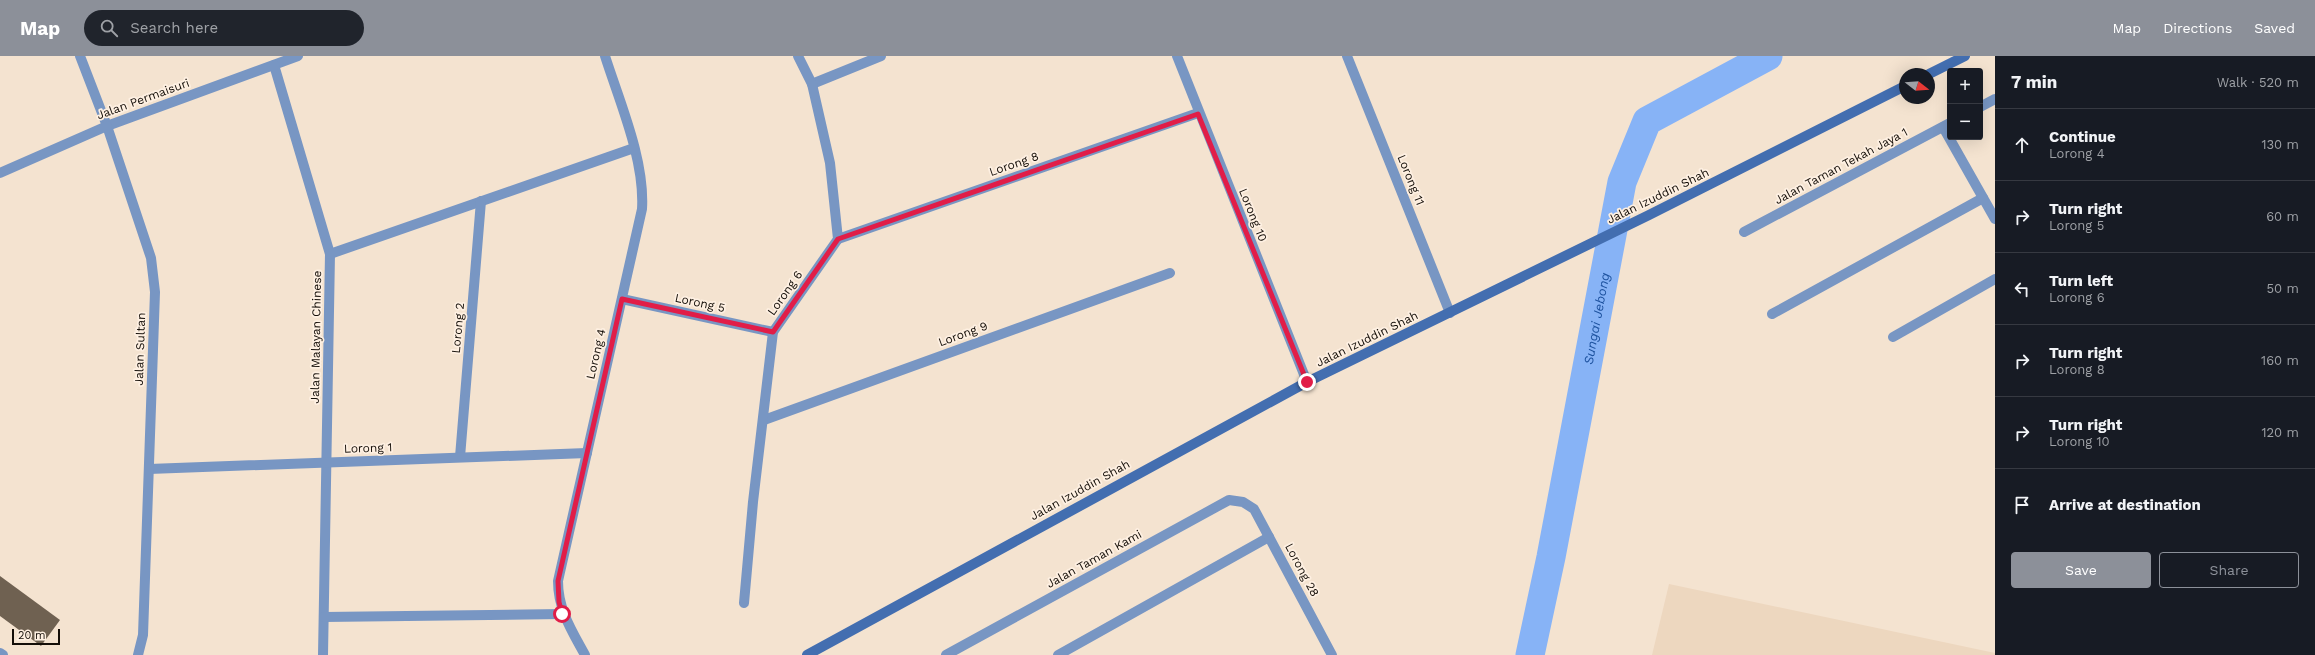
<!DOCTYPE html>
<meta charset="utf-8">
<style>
body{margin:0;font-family:"Work Sans",sans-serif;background:#20242c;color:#f1f3f6}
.controls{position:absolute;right:12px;top:12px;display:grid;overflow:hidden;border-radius:4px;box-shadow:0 4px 16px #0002}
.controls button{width:36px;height:36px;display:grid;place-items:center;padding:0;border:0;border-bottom:1px solid #363941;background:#171b24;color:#f1f3f6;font:20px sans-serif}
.compass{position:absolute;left:1899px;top:12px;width:36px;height:36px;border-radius:50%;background:#171b24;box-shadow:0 4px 16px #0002;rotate:107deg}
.scale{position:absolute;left:12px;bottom:10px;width:48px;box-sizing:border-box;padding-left:4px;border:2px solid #140e08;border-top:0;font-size:11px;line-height:14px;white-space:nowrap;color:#140e08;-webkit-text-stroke:3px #fef0e2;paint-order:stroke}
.stop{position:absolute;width:12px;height:12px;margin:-9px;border:3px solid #e11d48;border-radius:50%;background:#fff}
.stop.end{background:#e11d48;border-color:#fff;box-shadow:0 1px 4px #0008}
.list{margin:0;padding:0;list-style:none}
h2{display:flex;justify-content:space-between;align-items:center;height:52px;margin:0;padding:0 16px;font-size:17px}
h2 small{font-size:13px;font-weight:400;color:#9ea1a6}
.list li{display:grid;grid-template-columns:26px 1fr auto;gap:12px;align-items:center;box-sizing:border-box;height:72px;padding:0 16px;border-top:1px solid #363941}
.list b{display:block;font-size:15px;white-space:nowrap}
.list p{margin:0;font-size:13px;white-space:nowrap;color:#9ea1a6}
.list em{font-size:13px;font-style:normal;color:#9ea1a6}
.actions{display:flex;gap:8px;padding:12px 16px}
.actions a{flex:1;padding:9px 0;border:1px solid #8c9099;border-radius:4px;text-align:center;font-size:14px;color:#8c9099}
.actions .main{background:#8c9099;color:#fff}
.icon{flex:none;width:22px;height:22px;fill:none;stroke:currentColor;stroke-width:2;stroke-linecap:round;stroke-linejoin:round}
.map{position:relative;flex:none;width:1995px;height:599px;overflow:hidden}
header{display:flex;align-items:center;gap:24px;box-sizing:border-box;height:56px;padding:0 20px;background:#8c9099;color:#fff}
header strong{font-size:19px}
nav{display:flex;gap:22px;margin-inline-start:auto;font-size:14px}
.search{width:280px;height:36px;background:#20242c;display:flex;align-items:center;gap:10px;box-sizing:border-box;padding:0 14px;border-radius:22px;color:#9ea1a6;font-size:15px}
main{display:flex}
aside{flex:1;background:#171b24}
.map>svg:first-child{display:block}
.built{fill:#edd7bf}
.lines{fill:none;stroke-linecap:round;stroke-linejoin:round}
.river{stroke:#87b3f6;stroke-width:29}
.building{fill:#6f6151}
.service{stroke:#7896c3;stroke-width:10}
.minor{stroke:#7896c3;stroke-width:10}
.tertiary{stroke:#7896c3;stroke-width:10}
.secondary{stroke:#436eb0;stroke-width:10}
.route{stroke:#e11d48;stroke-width:5}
.labels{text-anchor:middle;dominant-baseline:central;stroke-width:3.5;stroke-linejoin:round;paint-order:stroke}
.street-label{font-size:12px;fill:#140e08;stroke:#fef0e2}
.water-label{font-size:13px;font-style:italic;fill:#1d529f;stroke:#fef0e2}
</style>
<header>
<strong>Map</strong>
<div class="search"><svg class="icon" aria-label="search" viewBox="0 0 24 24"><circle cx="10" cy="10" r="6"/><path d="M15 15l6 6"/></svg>Search here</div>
<nav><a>Map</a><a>Directions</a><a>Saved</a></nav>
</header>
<main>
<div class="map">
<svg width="1995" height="599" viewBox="0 0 1995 599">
<rect width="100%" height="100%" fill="#f4e3d0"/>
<path class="built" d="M1669,528L1995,597V599H1652Z"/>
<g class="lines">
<path class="river" id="s1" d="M1530,599L1551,501L1622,126L1647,65L1768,0"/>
</g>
<path class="building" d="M0,520L60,564L41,590L0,560Z"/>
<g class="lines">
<g class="service">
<path d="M1772,258L1983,142"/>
<path d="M1893,281L1995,223"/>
<path d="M1058,599L1269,481"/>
</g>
<g class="minor">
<path d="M80,0L107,70L298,0"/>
<path d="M1177,0L1307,326"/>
<path d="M1347,0L1450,257"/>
<path d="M274,9L330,198L323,599"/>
<path d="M812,28L881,0"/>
<path d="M1980,51L1995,43"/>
<path d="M1943,71L1995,163"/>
<path d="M1744,176L1950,67"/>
<path d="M838,183L1198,57"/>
<path d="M330,198L634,92"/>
<path d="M622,243L773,276"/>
<path d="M764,364L1170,217"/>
<path d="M460,401L481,145"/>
<path d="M149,413L587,397"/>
<path d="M744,547L753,446L773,276L838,183L830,107L812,28L798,0"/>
<path d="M324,561L562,558"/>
<path d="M0,597L3,599"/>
<path d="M585,599C572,575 558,554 558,525L642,153C645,104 620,47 605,0"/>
<path d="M946,599L1229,444L1243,446L1254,453L1332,599"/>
</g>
<path class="tertiary" d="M0,117L107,70L151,202L155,236L143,579L138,599"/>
<g class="secondary">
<path d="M1929,18L1965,0"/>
<path d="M807,599L1307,326L1649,159L1905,30"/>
</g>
</g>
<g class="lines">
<path class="route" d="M562,558L559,546L558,525L622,243L773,276L838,183L1198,58L1307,326"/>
</g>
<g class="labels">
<g class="street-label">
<text transform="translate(143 43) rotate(-20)">Jalan Permaisuri</text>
<text transform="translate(1014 108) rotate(-19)">Lorong 8</text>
<text transform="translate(1841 110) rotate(-28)">Jalan Taman Tekah Jaya 1</text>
<text transform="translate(1411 124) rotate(68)">Lorong 11</text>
<text transform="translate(1658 140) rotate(-26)">Jalan Izuddin Shah</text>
<text transform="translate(1253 159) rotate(68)">Lorong 10</text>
<text transform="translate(785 237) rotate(-55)">Lorong 6</text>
<text transform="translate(700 247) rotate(12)">Lorong 5</text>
<text transform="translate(458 272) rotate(-85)">Lorong 2</text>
<text transform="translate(963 278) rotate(-20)">Lorong 9</text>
<text transform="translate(316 281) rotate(-89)">Jalan Malayan Chinese</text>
<text transform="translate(1367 283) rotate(-26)">Jalan Izuddin Shah</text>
<text transform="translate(140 293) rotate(-88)">Jalan Sultan</text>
<text transform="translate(596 298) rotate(-77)">Lorong 4</text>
<text transform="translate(368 392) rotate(-2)">Lorong 1</text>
<text transform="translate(1080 434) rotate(-29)">Jalan Izuddin Shah</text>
<text transform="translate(1094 503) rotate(-29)">Jalan Taman Kami</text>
<text transform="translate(1302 514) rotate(62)">Lorong 28</text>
</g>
<g class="water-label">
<text stroke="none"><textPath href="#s1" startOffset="343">Sungai Jebong</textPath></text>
</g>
</g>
</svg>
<div class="controls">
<button>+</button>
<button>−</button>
</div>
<svg class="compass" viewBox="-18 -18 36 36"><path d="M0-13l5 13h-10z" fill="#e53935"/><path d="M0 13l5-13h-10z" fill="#9ea1a6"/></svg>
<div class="scale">20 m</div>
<div class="stop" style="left:562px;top:558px"></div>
<div class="stop end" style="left:1307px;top:326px"></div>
</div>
<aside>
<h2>7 min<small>Walk · 520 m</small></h2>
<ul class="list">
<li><svg class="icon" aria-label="ahead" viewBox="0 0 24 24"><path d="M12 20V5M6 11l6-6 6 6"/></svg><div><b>Continue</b><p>Lorong 4</p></div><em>130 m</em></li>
<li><svg class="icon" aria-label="right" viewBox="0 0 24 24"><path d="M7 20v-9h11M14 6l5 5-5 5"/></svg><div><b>Turn right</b><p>Lorong 5</p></div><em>60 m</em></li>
<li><svg class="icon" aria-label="left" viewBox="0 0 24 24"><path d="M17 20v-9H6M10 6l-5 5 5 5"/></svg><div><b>Turn left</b><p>Lorong 6</p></div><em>50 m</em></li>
<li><svg class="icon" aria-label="right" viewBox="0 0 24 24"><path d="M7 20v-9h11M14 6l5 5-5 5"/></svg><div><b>Turn right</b><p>Lorong 8</p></div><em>160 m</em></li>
<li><svg class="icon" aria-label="right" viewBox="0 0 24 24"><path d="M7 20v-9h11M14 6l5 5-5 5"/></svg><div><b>Turn right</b><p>Lorong 10</p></div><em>120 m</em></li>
<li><svg class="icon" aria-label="arrive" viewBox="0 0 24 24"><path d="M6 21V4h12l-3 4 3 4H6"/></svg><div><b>Arrive at destination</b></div></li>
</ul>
<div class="actions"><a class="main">Save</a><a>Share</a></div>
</aside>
</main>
